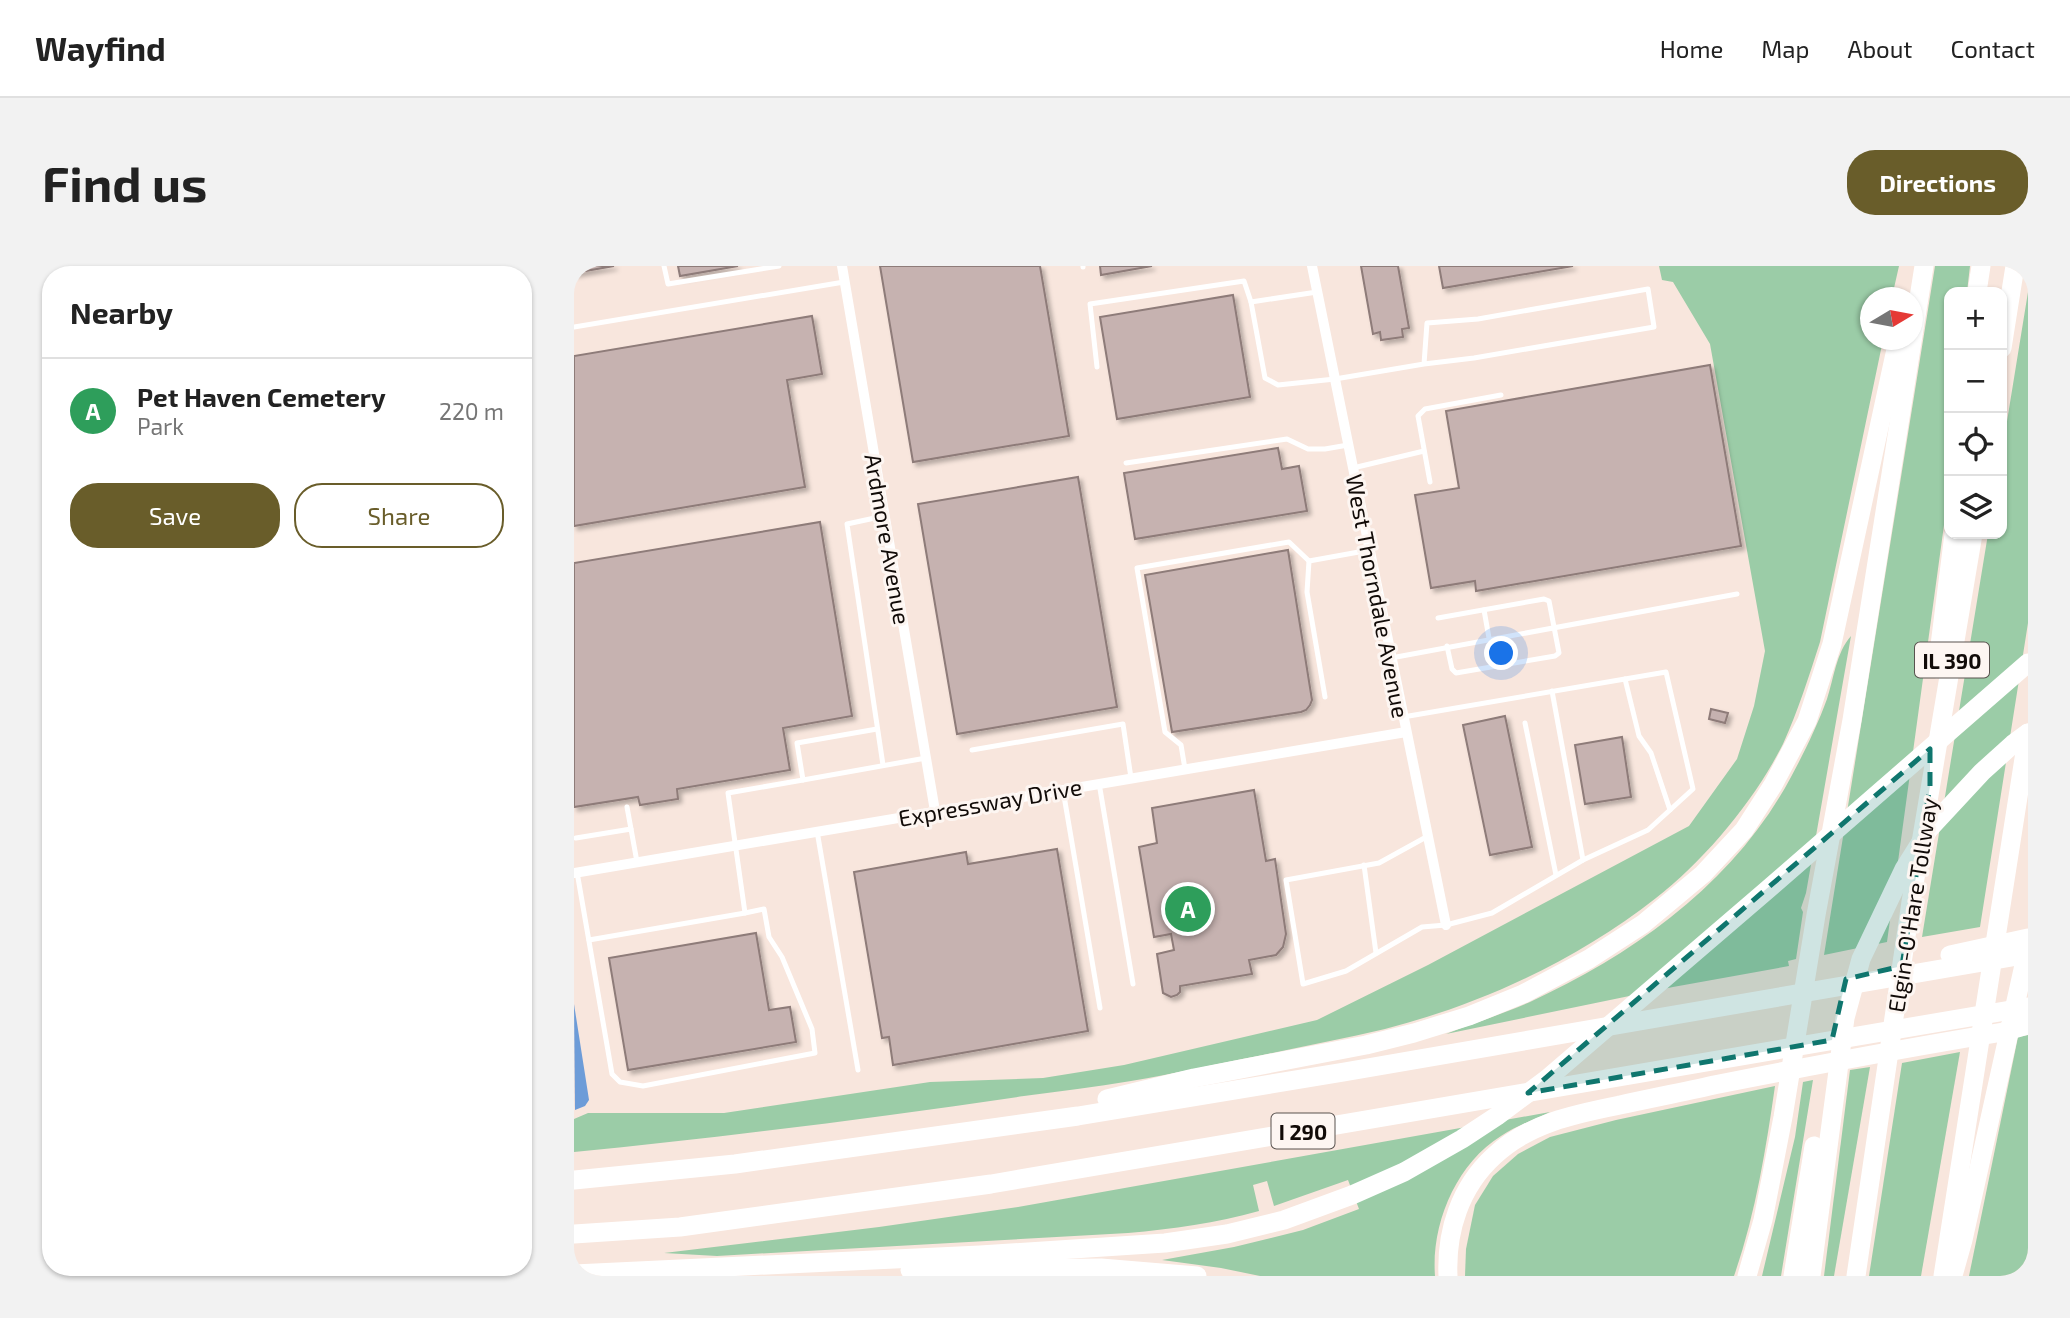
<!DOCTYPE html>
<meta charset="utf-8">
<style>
body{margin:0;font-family:"Exo 2",sans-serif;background:#f2f2f2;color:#222}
.controls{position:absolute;right:21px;top:21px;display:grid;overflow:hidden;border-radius:14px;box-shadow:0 2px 5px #0004}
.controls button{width:63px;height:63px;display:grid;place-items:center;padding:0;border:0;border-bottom:2px solid #e0e0e0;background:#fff;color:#222;font:35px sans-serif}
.compass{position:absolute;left:1286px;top:21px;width:63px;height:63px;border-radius:50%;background:#fff;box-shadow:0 2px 5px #0004;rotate:80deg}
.you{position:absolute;left:928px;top:388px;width:24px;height:24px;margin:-18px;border:5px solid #fff;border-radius:50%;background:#1a73e8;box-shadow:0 0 0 10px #1a73e833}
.badge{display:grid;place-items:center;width:46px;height:46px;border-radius:50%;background:#695d2a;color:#fff;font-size:23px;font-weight:700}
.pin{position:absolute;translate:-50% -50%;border:4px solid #fff;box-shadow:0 2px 7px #0006}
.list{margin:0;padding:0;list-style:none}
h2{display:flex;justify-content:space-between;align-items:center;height:91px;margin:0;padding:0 28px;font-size:30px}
h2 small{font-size:23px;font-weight:400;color:#767676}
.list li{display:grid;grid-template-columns:46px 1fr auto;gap:21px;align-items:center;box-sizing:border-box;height:105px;padding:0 28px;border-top:2px solid #e0e0e0}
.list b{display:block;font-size:26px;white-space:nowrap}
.list p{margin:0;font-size:23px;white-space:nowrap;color:#767676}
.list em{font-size:23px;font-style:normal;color:#767676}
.actions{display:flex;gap:14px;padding:21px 28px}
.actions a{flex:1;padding:16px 0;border:2px solid #695d2a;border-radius:28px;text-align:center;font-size:24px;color:#695d2a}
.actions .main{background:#695d2a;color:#fff}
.icon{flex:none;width:38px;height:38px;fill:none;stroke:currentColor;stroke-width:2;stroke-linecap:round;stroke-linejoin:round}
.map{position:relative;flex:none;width:1454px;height:1010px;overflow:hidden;border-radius:28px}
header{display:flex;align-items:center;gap:42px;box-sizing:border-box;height:98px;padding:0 35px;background:#fff;border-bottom:2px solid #e0e0e0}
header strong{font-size:33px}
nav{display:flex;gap:38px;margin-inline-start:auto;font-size:24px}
.intro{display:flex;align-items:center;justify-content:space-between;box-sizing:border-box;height:168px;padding:0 42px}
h1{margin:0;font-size:49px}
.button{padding:18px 32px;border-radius:28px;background:#695d2a;color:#fff;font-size:24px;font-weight:700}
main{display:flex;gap:42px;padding:0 42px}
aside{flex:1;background:#fff;border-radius:28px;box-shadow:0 2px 5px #0004}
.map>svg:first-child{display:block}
.green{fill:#9bcca7}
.water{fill:#6d9cd8}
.building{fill:#c6b2b0;stroke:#8e7b79;stroke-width:2;filter:url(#shadow)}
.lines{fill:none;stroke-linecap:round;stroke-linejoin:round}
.service{stroke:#fff;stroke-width:5}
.minor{stroke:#fff;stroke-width:10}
.motorway{stroke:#fff;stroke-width:19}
.marked{fill:#0f766e;fill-opacity:0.2;stroke:#0f766e;stroke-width:5;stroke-dasharray:14 9;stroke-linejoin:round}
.labels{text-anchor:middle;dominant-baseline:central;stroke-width:6;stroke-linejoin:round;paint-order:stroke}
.shield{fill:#fdf6f2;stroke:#58524e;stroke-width:2}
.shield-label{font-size:21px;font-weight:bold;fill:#110b08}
.street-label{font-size:23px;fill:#110b08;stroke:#fdf6f2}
</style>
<header>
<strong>Wayfind</strong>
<nav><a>Home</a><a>Map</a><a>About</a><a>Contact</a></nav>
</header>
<div class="intro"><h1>Find us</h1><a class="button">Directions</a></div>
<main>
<aside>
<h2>Nearby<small></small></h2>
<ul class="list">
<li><span class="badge" style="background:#2e9e5b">A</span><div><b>Pet Haven Cemetery</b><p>Park</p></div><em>220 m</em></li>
</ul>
<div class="actions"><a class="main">Save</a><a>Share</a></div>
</aside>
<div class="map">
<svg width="1454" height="1010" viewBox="0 0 1454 1010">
<defs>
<filter id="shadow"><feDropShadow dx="3.5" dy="3.5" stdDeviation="2" flood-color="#0004"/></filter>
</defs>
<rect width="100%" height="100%" fill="#f8e6dd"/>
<g class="green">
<path d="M1085,0H1325L1318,31L1296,32V74H1309L1246,376C1235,410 1224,445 1209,478C1181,534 1131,594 1082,632C1003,694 908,738 811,763C769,773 726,781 684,790C642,798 600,808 557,815C521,821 486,825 450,830C300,852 151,871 0,886V853L14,847H150L356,816L469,812L550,799L743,754L854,699L1115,560L1163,493L1180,440L1191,385L1136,78L1099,16L1088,14Z"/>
<path d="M1361,0H1396L1393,26H1375V202L1370,259L1313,676L1250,689Z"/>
<path d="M1454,26V357L1406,661L1348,671L1414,268H1428V186Z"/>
<path d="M1277,370L1232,627L1227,642L1229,646L1222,693L1214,695L1215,700L1099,721L872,768C900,757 929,748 956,736C1062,687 1161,616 1217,511C1230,487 1244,458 1253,433C1260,412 1262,387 1277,370Z"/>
<path d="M1454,769V995L1445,1010H1395L1444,771Z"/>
<path d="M1386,786L1347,1010H1295L1328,797Z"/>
<path d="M1296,801L1260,1010H1250L1276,804Z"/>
<path d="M1239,814L1207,1010H1188L1221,871L1229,816Z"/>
<path d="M1201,820C1192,883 1181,950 1160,1010H891L892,983L901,939L919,910L944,888L976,871L1042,854Z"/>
<path d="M976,846C960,854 942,860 927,870C882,898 857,958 861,1010H686L647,1002L588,994L660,981L729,964L785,943L774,914L700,940L693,915L679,919L685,945C642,957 599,963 554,967L143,990L90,987L305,961L444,941Z"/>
</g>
<path class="water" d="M0,738L15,834L11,840L1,844Z"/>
<g class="building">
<path d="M0,0H40L0,7Z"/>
<path d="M104,0H164L106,10Z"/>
<path d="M306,0H466L495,170L339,196Z"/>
<path d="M526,0H578L527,9Z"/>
<path d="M787,0H824L835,62L828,63L829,71L807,74L806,66L799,68Z"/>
<path d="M865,0H999L869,22Z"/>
<path d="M659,29L676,131L543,153L526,51Z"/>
<path d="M238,50L248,108L213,114L231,221L0,260V90Z"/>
<path d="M1136,99L1167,280L902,325L901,315L857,322L841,229L885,222L872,145Z"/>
<path d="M704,182L708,203L725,200L733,245L561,273L550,207Z"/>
<path d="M504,211L543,441L383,468L344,238Z"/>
<path d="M246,256L278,450L209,462L216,504L103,523L104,533L66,539L64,531L0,541V297Z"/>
<path d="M714,284L738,434L736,439L732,444L727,446L598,466L571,309Z"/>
<path d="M1137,443L1154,447L1151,457L1135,453Z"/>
<path d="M931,450L958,581L916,589L889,459Z"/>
<path d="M1048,471L1057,531L1011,538L1001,479Z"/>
<path d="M680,524L692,595L701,593L712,668L709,681L702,689L675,694L678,708L606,720V726L603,729L597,731L589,727L583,688L600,684L597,668L580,671L565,581L583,577L578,542Z"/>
<path d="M483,583L514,765L319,799L315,771L308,772L280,606L392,586L394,598Z"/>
<path d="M182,667L195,744L216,741L222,776L54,804L35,692Z"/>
</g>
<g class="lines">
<g class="service">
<path d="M90,0L94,18L205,0"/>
<path d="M509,0V1"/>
<path d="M677,36L691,112L704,119L761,113L850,98L900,92L1080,61L1074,23L904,53L853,57L850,98"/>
<path d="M0,61L270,16"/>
<path d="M523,101L516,38L670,15L677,36L743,26"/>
<path d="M552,197L713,173L734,183H751L774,179"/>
<path d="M779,202L850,185"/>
<path d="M856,216L844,150L851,143L927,129"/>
<path d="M735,295L733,326L751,431"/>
<path d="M910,344L915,372"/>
<path d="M864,352L970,333L975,335L985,387L981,390L882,407L878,403L873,380"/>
<path d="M817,392L1163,328"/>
<path d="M1051,413L1065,470L1077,487L1096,544"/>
<path d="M978,425L1009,594"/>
<path d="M829,451L1092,406L1119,523L1074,564L1009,594L918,647L872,659L848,661L772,705L729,718L712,614L805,597L854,570"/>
<path d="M951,457L982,609"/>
<path d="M303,463L223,477L229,514L352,492"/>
<path d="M398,484L549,458L557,512"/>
<path d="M309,499L273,258L310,250"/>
<path d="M611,503L607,479L591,466L563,302L715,276L735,295L796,284"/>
<path d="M525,517L559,718"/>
<path d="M489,524L526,742"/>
<path d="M53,541L63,596"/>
<path d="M243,565L284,804"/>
<path d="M2,572L57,563"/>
<path d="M790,599L802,687"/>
<path d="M3,606L38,808L46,816L69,820L241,787L238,763L208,691L195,671L190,643L171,647"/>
<path d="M15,674L171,647L154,527L229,514"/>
</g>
<g class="minor">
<path d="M268,0L361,545"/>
<path d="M738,0L872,659"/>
<path d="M0,607L832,466"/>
</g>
<g class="motorway">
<path d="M1403,26L1407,0"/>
<path d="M1428,82L1441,0"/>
<path d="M1363,403L1380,268"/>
<path d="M1376,689L1454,672"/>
<path d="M533,833L620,812L792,779L840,767L895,750L949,728L1015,693L1069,658L1129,608L1170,564L1199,519L1233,455L1258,378L1324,74"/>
<path d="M0,914L161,898L504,850L770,806L1454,688"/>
<path d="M0,968L106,961L417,918L1454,741"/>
<path d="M336,1004L527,1002L623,1010"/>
<path d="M1380,1006L1389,974L1454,681"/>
<path d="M0,1008L406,989L591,977L653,968L710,954L778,929L830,906L888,873L923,850L973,813L1192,625L1454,397"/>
<path d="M874,1010C872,965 886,921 920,890C955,857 1001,848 1046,839C1078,832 1109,826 1140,819C1236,800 1332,782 1429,766L1454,759"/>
<path d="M1173,1010L1189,954L1209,851L1242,649L1278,454L1350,0"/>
<path d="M1219,1010L1240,880"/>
<path d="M1237,1010L1271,752L1287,693L1330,603L1355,563L1408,506L1439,478L1454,467"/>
<path d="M1282,1010L1337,636L1399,268"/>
<path d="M1369,1010L1454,467"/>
</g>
</g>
<path class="marked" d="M1356,483V520L1328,700L1272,713L1258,774L954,827Z"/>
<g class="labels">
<g class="shield">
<rect x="1341" y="376.5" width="74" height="35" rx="5"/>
<rect x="697.5" y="847.5" width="63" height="35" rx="5"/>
</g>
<g class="shield-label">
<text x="1378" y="394">IL 390</text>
<text x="729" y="865">I 290</text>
</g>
<g class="street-label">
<text transform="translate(314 273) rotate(80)">Ardmore Avenue</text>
<text transform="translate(804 330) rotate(79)">West Thorndale Avenue</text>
<text transform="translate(416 536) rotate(-10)">Expressway Drive</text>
<text transform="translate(1338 639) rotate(-81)">Elgin-O'Hare Tollway</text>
</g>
</g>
</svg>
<div class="controls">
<button>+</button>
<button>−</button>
<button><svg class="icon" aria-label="locate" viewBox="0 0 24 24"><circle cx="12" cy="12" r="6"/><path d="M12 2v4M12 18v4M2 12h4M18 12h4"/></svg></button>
<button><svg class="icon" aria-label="layers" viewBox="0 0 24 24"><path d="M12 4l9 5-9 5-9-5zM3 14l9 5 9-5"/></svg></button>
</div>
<svg class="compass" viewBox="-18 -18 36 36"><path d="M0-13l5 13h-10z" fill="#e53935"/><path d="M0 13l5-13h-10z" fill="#767676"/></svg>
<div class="you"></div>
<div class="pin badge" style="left:614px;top:643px;background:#2e9e5b">A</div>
</div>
</main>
